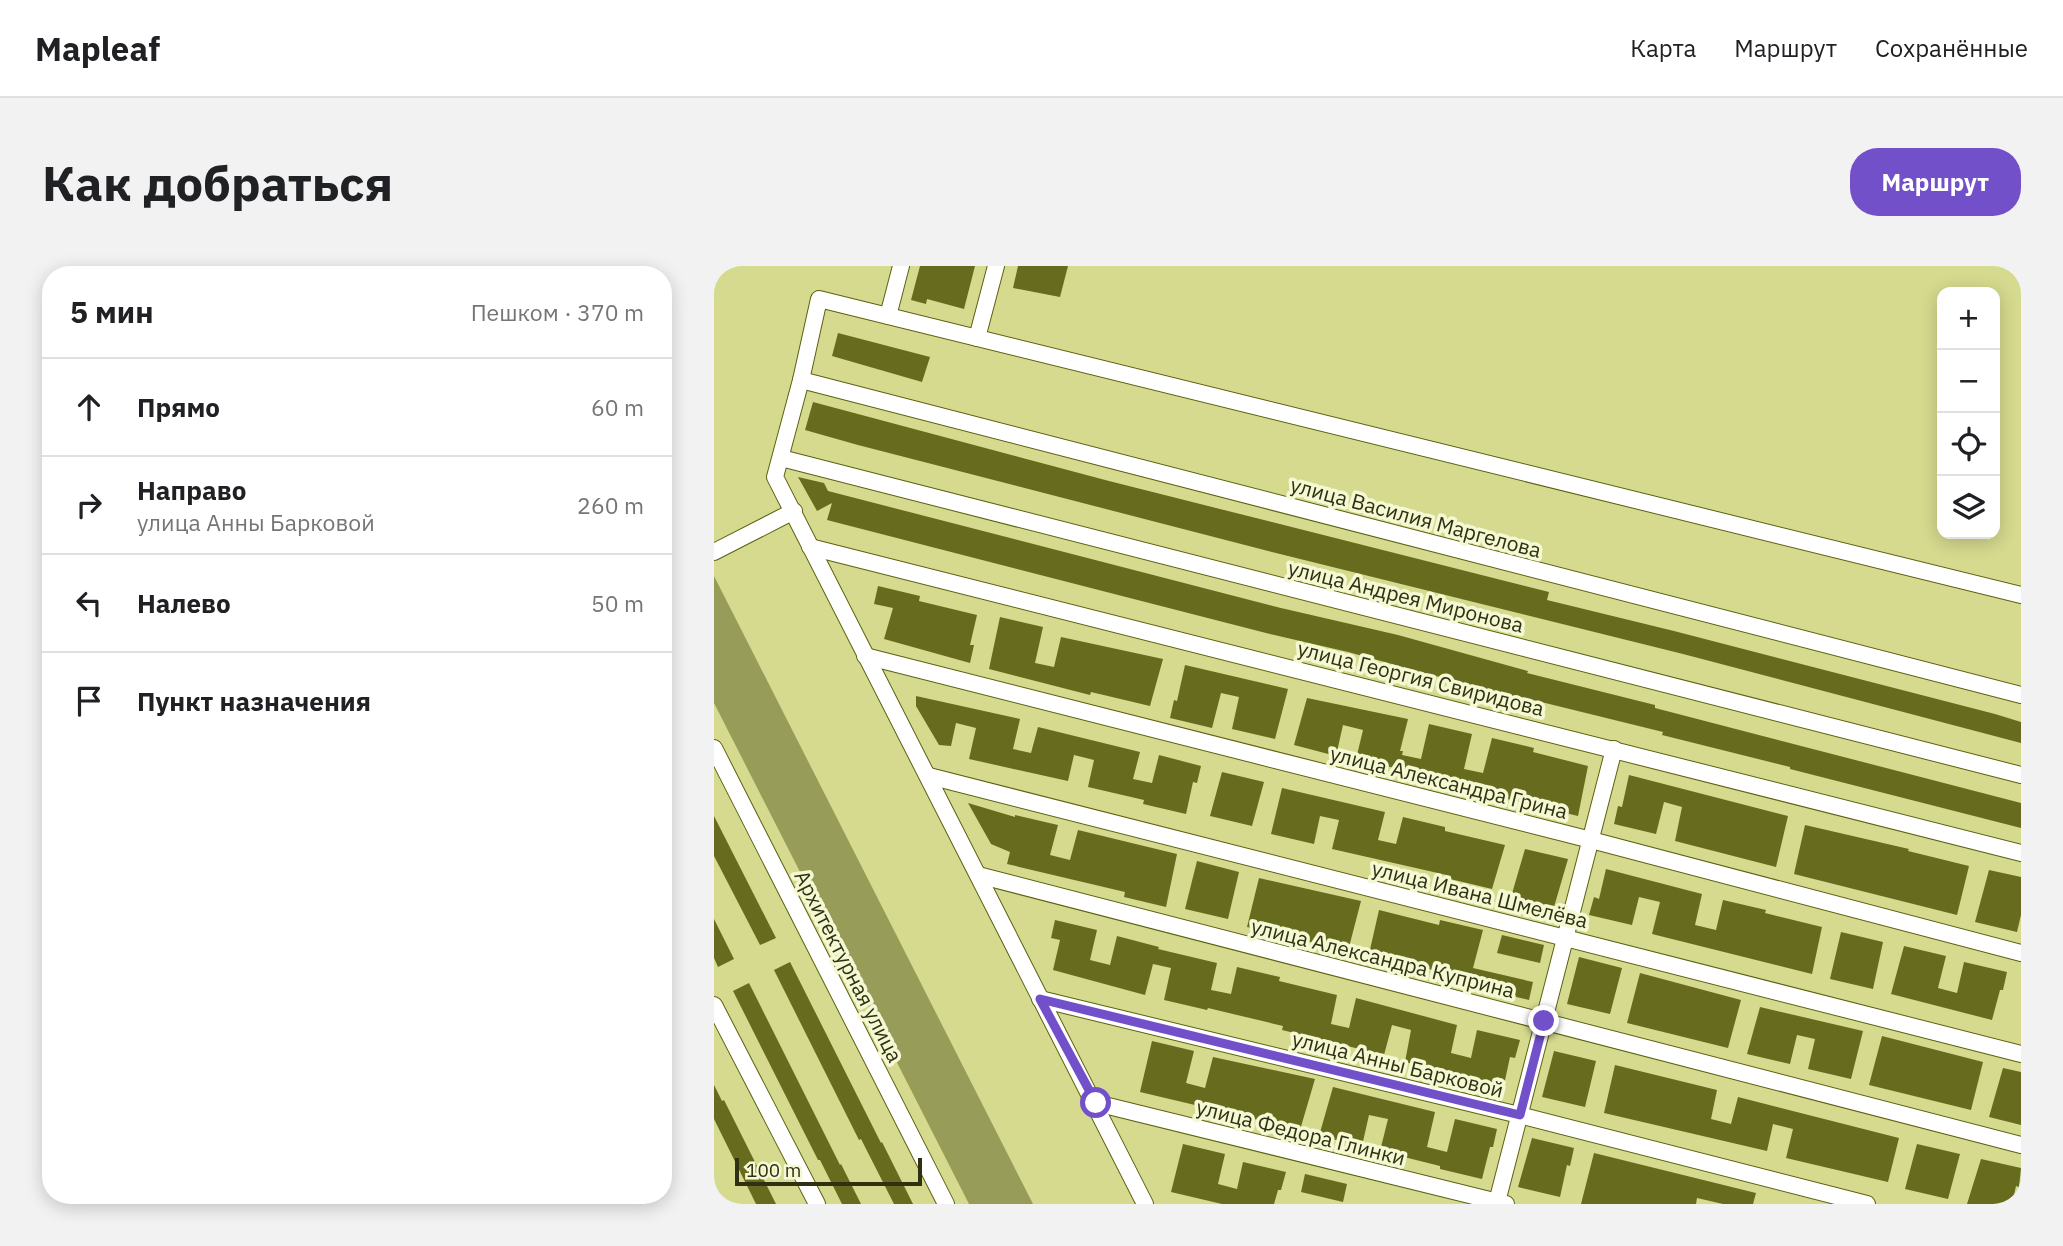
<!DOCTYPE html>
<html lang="ru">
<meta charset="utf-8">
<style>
body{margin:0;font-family:"IBM Plex Sans",sans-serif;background:#f2f2f2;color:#202124}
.controls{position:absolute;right:21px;top:21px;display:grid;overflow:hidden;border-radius:14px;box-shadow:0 4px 18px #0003}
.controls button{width:63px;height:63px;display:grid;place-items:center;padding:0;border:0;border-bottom:2px solid #e0e0e0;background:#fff;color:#202124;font:35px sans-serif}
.scale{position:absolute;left:21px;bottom:18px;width:187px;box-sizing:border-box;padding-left:7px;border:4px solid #303112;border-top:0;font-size:19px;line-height:24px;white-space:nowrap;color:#303112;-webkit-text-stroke:5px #f4f8d3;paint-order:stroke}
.stop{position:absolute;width:21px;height:21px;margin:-16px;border:5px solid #7250ca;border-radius:50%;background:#fff}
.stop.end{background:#7250ca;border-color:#fff;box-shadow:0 2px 7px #0008}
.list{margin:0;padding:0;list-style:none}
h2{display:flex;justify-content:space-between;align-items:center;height:91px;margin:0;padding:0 28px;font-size:30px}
h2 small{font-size:23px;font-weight:400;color:#757577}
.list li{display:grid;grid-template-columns:46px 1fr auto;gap:21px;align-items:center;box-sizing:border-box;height:98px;padding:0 28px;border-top:2px solid #e0e0e0}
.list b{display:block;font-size:26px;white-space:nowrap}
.list p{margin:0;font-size:23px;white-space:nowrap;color:#757577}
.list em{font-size:23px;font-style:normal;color:#757577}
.icon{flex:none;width:38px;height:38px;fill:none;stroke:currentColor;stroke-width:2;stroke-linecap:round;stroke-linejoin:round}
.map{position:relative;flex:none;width:1307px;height:938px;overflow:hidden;border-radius:28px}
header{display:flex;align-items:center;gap:42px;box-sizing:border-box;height:98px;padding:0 35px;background:#fff;border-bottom:2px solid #e0e0e0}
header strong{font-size:33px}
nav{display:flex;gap:38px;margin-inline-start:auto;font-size:24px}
.intro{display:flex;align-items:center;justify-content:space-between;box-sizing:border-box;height:168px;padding:0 42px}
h1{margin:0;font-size:49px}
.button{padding:18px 32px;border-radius:28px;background:#7250ca;color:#fff;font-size:24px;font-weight:700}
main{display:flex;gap:42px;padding:0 42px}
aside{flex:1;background:#fff;border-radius:28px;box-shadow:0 4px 18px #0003}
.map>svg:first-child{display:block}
.forest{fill:#979c59}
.building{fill:#676b1e}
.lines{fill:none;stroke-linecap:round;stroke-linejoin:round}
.minor-casing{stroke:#5d6110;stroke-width:18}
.path{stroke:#9a9e62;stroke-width:2.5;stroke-dasharray:2 5;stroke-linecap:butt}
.minor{stroke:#fff;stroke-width:16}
.route{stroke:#7250ca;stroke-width:9}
.labels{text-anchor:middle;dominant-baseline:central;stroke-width:7;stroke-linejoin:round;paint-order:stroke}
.street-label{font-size:21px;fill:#303112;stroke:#f4f8d3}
</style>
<header>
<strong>Mapleaf</strong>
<nav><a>Карта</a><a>Маршрут</a><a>Сохранённые</a></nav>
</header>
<div class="intro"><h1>Как добраться</h1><a class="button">Маршрут</a></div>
<main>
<aside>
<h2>5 мин<small>Пешком · 370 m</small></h2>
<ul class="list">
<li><svg class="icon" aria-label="ahead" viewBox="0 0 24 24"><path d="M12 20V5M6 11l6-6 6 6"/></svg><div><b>Прямо</b></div><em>60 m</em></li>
<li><svg class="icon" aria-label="right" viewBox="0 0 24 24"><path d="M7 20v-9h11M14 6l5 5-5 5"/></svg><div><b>Направо</b><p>улица Анны Барковой</p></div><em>260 m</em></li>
<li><svg class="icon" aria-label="left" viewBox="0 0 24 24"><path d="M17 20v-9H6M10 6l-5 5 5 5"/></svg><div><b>Налево</b></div><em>50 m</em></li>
<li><svg class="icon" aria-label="arrive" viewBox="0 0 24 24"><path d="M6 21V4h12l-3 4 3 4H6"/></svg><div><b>Пункт назначения</b></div></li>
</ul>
</aside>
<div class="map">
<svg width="1307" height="938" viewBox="0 0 1307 938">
<rect width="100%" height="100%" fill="#d5da8e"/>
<path class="forest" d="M0,310L319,938H255L0,437Z"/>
<g class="building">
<path d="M206,0H261L250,43L213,33L212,38L197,34Z"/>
<path d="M304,0H354L346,31L299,22Z"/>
<path d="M124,67L216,91L208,116L118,90Z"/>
<path d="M99,136L395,215L835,326L833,334L960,365L1281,448L1307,456V477L969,388L570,289L144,179L91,164Z"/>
<path d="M84,211L110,217L114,225L567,342L684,369L814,405L813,407L941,439V442L1307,537V562L1076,503V501L948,469L949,466L807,431L806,433L634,386L552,367L113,254L118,237L103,245Z"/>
<path d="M164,320L206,330L205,335L263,349L256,379H260L256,397L170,373L179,342L160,338Z"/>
<path d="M286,351L329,361L321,397L340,401L347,371L449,393L436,440L377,426L376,429L275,403Z"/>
<path d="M471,399L574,423L561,473L518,463L525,431L507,427L498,462L456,452L460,434L463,435Z"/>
<path d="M202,430L306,453L299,483L317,487L324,461L426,486L419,513L438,517L445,489L487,500L483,517L479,516L472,548L429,538L430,534L374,521L380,494L360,489L354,515L255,493L262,462L242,457L237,480L225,479L202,440Z"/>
<path d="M593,432L694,453L686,485H689L688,489L707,493L715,458L758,468L750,503L769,507L778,472L820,482L819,486L874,500L864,550L701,511L702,507L642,493L649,464L629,459L622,490L580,479Z"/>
<path d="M508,506L550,516L538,560L496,550Z"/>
<path d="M915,509L1074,550L1062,601L961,575L968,541L950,536L942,568L900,558L904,540L908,541Z"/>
<path d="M568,522L671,546L664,574L682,578L689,551L731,561V565L791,579L778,623L736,613L737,610L618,583L625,554L606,550L600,578L557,568Z"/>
<path d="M254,537L301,551V549L344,559L336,589L356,594L364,564L463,588L452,641L410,631L411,626L293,598L296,586L277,578Z"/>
<path d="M0,550L62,672L46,679L0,590Z"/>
<path d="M1091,559L1195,583L1194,585L1255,600L1243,649L1080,608Z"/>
<path d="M811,583L854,593L840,641L797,631Z"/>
<path d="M483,595L525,606L514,653L471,643Z"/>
<path d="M892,603L988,628L981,659L1002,664L1009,634L1052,644L1051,647L1108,661L1098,708L938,668L946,636L925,631L918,659L875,649L880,631L885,633Z"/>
<path d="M1275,604L1307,611V649L1303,666L1261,656Z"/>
<path d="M545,612L647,635L634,685L533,661Z"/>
<path d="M665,644L725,659L726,654L769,664L759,702L819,716L815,734L772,724L774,718L655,688Z"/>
<path d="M0,653L20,693L4,701L0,692Z"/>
<path d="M341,654L383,664L376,694L396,699L403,670L445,681L444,683L503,697L497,724L517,728L523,701L566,711L565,715L623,729L617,758L635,762L642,732L743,759L737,787L757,792L763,764L806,774L801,792L796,791L790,819L691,796L697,764L678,759L670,789L568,764L569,760L494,742L493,744L450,734L457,702L439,698L431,729L339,704L346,674L337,672Z"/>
<path d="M1127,666L1169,676L1159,723L1116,713Z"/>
<path d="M788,669L830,679L826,697L783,687Z"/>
<path d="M1190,680L1232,690L1224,722L1243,727L1250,696L1293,706L1289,724H1286L1278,754L1177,728Z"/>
<path d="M865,691L908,702L896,748L853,738Z"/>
<path d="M76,696L167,877L168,876L199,938H180L147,873L145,874L60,704Z"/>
<path d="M926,707L1027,734L1014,782L913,757Z"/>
<path d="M35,717L126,899L127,898L147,938H128L106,894H104L19,725Z"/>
<path d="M1046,741L1149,765L1137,813L1094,803L1101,773L1083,769L1076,798L1033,788Z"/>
<path d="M1168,770L1269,796L1257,844L1155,819Z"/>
<path d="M438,775L480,785L472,817L491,822L499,791L601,813L586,864L426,826Z"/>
<path d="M840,785L882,795L871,841L828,831Z"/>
<path d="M901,799L1003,824L997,853L1017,858L1024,831L1185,872L1174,916L1072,892L1079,863L1059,858L1053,885L890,847Z"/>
<path d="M1289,802L1307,806V859L1275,851Z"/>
<path d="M0,819L8,835L10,834L62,938H42L0,853Z"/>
<path d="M619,821L721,846L713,881L733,886L741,853L783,863L779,881H776L768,913L726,903V900L666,885L674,853L655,849L648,880L605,870Z"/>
<path d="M818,872L860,882L856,900L853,899L846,931L804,921Z"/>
<path d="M469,878L511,888L504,918L523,923L529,896L572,906L567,924H564L560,938H508L457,926Z"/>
<path d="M1203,878L1246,888L1234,933L1191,923Z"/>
<path d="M880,887L1042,927L1039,938H1009L983,932L982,938H867Z"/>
<path d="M1267,893L1307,902L1305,921L1302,920L1298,938H1253Z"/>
<path d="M591,908L633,918L629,936L587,926Z"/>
</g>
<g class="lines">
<g class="minor-casing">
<g id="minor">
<path d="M174,50L187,0"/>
<path d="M263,72L282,0"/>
<path d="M87,114L1307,429"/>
<path d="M67,192L1307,509"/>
<path d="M96,281L1307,587"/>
<path d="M0,286L80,245"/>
<path d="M151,390L877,574L1307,687"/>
<path d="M0,482L232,938"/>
<path d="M215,510L1307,788"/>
<path d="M264,609L1307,879"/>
<path d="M326,733L805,849L1153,938"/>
<path d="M0,739L103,938"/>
<path d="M382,837L792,938"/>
<path d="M783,936L900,483"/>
<path d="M431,938L61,211L87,114L105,33L1307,329"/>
</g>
</g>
<path class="path" d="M270,938L264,926L271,912L285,910L291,915L302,938"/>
<use href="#minor" class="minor"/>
</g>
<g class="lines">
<path class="route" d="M382,837L326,733L806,849L830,755"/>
</g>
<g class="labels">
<g class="street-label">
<text transform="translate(702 251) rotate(15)">улица Василия Маргелова</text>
<text transform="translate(692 330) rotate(14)">улица Андрея Миронова</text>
<text transform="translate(707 412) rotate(14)">улица Георгия Свиридова</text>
<text transform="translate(735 516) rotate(14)">улица Александра Грина</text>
<text transform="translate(766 628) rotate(14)">улица Ивана Шмелёва</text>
<text transform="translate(669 692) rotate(14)">улица Александра Куприна</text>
<text transform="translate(135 700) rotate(63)">Архитектурная улица</text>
<text transform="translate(684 798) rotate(14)">улица Анны Барковой</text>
<text transform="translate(587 866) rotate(14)">улица Федора Глинки</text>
</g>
</g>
</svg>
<div class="controls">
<button>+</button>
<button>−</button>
<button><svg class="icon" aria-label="locate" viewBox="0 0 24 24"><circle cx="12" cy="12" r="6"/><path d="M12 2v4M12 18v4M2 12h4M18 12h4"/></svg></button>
<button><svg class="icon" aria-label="layers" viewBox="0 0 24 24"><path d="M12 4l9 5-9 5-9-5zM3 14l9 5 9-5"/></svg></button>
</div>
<div class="scale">100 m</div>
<div class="stop" style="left:382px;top:837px"></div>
<div class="stop end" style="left:830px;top:755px"></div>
</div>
</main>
